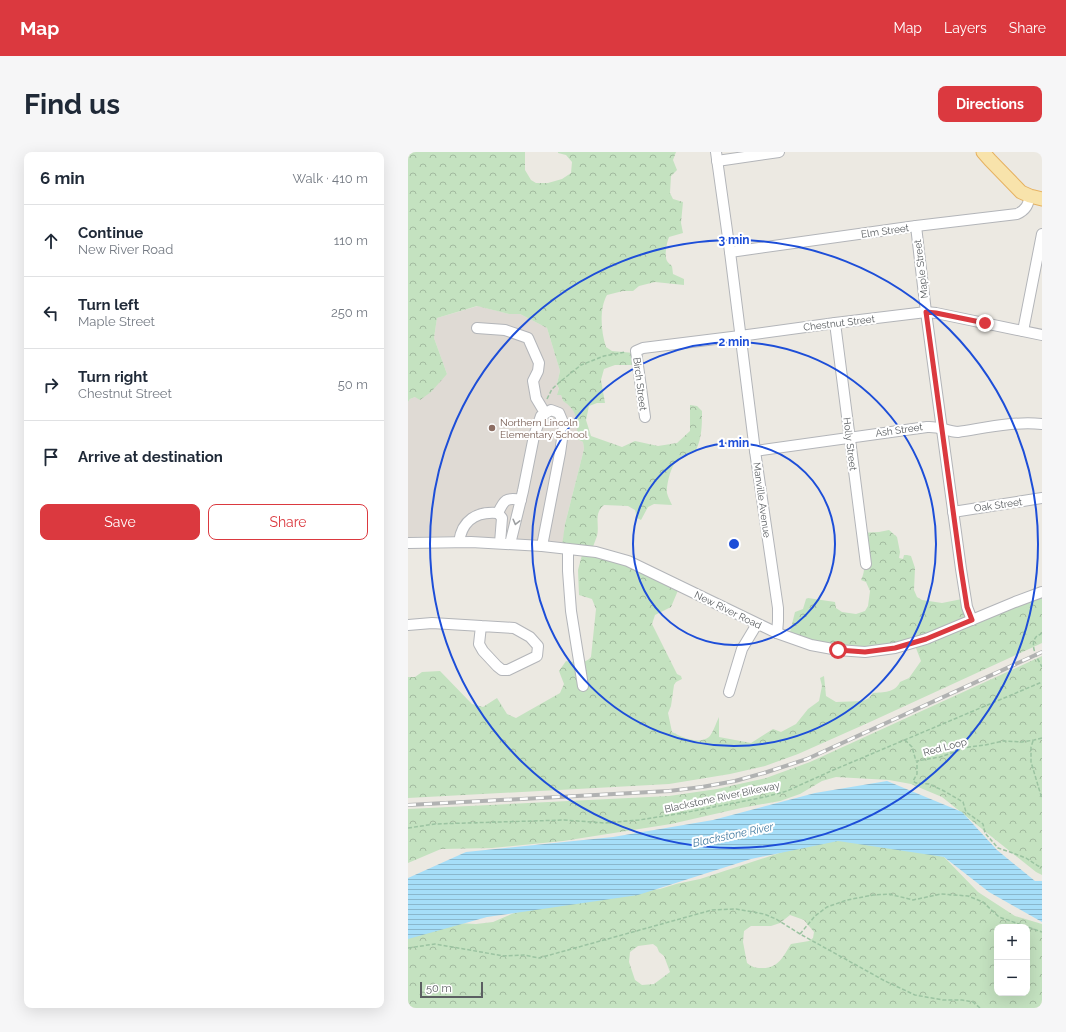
<!DOCTYPE html>
<meta charset="utf-8">
<style>
body{margin:0;font-family:Raleway,sans-serif;background:#f6f6f7;color:#1f2937}
.controls{position:absolute;right:12px;bottom:12px;display:grid;overflow:hidden;border-radius:8px;box-shadow:0 4px 16px #0002}
.controls button{width:36px;height:36px;display:grid;place-items:center;padding:0;border:0;border-bottom:1px solid #e0e1e3;background:#fff;color:#1f2937;font:20px sans-serif}
.scale{position:absolute;left:12px;bottom:10px;width:63px;box-sizing:border-box;padding-left:4px;border:2px solid #5b5f62;border-top:0;font-size:11px;line-height:14px;white-space:nowrap;color:#5b5f62;-webkit-text-stroke:3px #fff;paint-order:stroke}
.stop{position:absolute;width:12px;height:12px;margin:-9px;border:3px solid #db393f;border-radius:50%;background:#fff}
.stop.end{background:#db393f;border-color:#fff;box-shadow:0 1px 4px #0008}
.list{margin:0;padding:0;list-style:none}
h2{display:flex;justify-content:space-between;align-items:center;height:52px;margin:0;padding:0 16px;font-size:17px}
h2 small{font-size:13px;font-weight:400;color:#747a83}
.list li{display:grid;grid-template-columns:26px 1fr auto;gap:12px;align-items:center;box-sizing:border-box;height:72px;padding:0 16px;border-top:1px solid #e0e1e3}
.list b{display:block;font-size:15px;white-space:nowrap}
.list p{margin:0;font-size:13px;white-space:nowrap;color:#747a83}
.list em{font-size:13px;font-style:normal;color:#747a83}
.actions{display:flex;gap:8px;padding:12px 16px}
.actions a{flex:1;padding:9px 0;border:1px solid #db393f;border-radius:8px;text-align:center;font-size:14px;color:#db393f}
.actions .main{background:#db393f;color:#fff}
.icon{flex:none;width:22px;height:22px;fill:none;stroke:currentColor;stroke-width:2;stroke-linecap:round;stroke-linejoin:round}
.map{position:relative;flex:none;width:634px;height:856px;overflow:hidden;border-radius:8px}
header{display:flex;align-items:center;gap:24px;box-sizing:border-box;height:56px;padding:0 20px;background:#db393f;color:#fff}
header strong{font-size:19px}
nav{display:flex;gap:22px;margin-inline-start:auto;font-size:14px}
.intro{display:flex;align-items:center;justify-content:space-between;box-sizing:border-box;height:96px;padding:0 24px}
h1{margin:0;font-size:28px}
.button{padding:10px 18px;border-radius:8px;background:#db393f;color:#fff;font-size:14px;font-weight:700}
main{display:flex;gap:24px;padding:0 24px}
aside{flex:1;background:#fff;border-radius:8px;box-shadow:0 4px 16px #0002}
.map>svg:first-child{display:block}
.education{fill:#dfdad4}
.forest{fill:url(#forest-crowns);fill-rule:evenodd}
.water{fill:url(#water-rules)}
.lines{fill:none;stroke-linecap:round;stroke-linejoin:round}
.minor-casing{stroke:#b3b5b9;stroke-width:12}
.major-casing{stroke:#e6b262;stroke-width:15}
.path{stroke:#9bc3a1;stroke-width:1.5;stroke-dasharray:4 2;stroke-linecap:butt}
.minor{stroke:#fff;stroke-width:10}
.major{stroke:#f8e3ab;stroke-width:13}
.rail-casing{stroke:#b1b2b2;stroke-width:4}
.rail{stroke:#fff;stroke-width:2.5;stroke-dasharray:8;stroke-linecap:butt}
.oneway{stroke:#9d9fa1}
.route{stroke:#db393f;stroke-width:5}
.ring{fill:none;stroke:#1d4ed8;stroke-width:2}
.education-dot{fill:#8d6e63;stroke:#fff;stroke-width:1.5}
.labels{text-anchor:middle;dominant-baseline:central;stroke-width:4;stroke-linejoin:round;paint-order:stroke}
.street-label{font-size:10px;fill:#5b5f62;stroke:#fff}
.education-label{font-size:10px;fill:#785e54;stroke:#fff;text-anchor:start}
.water-label{font-size:11px;font-style:italic;fill:#427aa0;stroke:#fff}
.centre{fill:#1d4ed8;stroke:#fff;stroke-width:2}
.ring-label{font-size:12px;text-anchor:middle;font-weight:bold;fill:#1d4ed8;stroke:#fff;stroke-width:4;stroke-linejoin:round;paint-order:stroke}
</style>
<header>
<strong>Map</strong>
<nav><a>Map</a><a>Layers</a><a>Share</a></nav>
</header>
<div class="intro"><h1>Find us</h1><a class="button">Directions</a></div>
<main>
<aside>
<h2>6 min<small>Walk · 410 m</small></h2>
<ul class="list">
<li><svg class="icon" aria-label="ahead" viewBox="0 0 24 24"><path d="M12 20V5M6 11l6-6 6 6"/></svg><div><b>Continue</b><p>New River Road</p></div><em>110 m</em></li>
<li><svg class="icon" aria-label="left" viewBox="0 0 24 24"><path d="M17 20v-9H6M10 6l-5 5 5 5"/></svg><div><b>Turn left</b><p>Maple Street</p></div><em>250 m</em></li>
<li><svg class="icon" aria-label="right" viewBox="0 0 24 24"><path d="M7 20v-9h11M14 6l5 5-5 5"/></svg><div><b>Turn right</b><p>Chestnut Street</p></div><em>50 m</em></li>
<li><svg class="icon" aria-label="arrive" viewBox="0 0 24 24"><path d="M6 21V4h12l-3 4 3 4H6"/></svg><div><b>Arrive at destination</b></div></li>
</ul>
<div class="actions"><a class="main">Save</a><a>Share</a></div>
</aside>
<div class="map">
<svg width="634" height="856" viewBox="0 0 634 856">
<defs>
<pattern id="forest-crowns" width="20" height="18" patternUnits="userSpaceOnUse"><rect width="20" height="18" fill="#c4e2c0"/><path d="M2 6a3 3 0 1 1 6 0M12 15a3 3 0 1 1 6 0" fill="none" stroke="#a2ba9f"/></pattern>
<pattern id="water-rules" width="6" height="5" patternUnits="userSpaceOnUse"><rect width="6" height="5" fill="#a6def8"/><path d="M0 2.5h6" fill="none" stroke="#8ab7cc"/></pattern>
</defs>
<rect width="100%" height="100%" fill="#ece9e2"/>
<path class="education" d="M70,154L101,162H112L139,176L152,219L149,232L155,249L162,253L169,265V287L175,290L176,297L157,372L155,392L57,384L0,385V250L2,247L7,245L39,222L26,186L29,166Z"/>
<g class="forest">
<path d="M0,0H117V18L123,28L128,31H140L154,27L163,21L164,10L158,3L150,1V0H268L265,8L269,18L263,24L262,41L265,47L275,50L273,71L275,81L261,85C259,90 256,103 259,109C260,111 262,112 264,114L265,122L276,127V133L247,130L231,134L225,139H215L199,143C191,157 193,180 198,195L204,199L226,201V213H207L196,217L193,228L197,251H189L181,254L178,268L183,284L214,295L227,289L250,294L269,291L282,279V253L289,254L294,259C294,272 294,286 288,298C282,300 274,303 269,308C263,314 258,333 259,341C260,345 262,349 264,353L246,352L240,355L233,368L229,366L227,358L220,354L196,353C185,362 192,372 189,384C187,389 185,395 183,400L219,410L271,436L263,455L247,463L244,472L269,522L273,524L274,527L268,530L266,533L263,554L260,561L264,580C273,585 291,593 301,585C305,581 308,571 311,565V585L343,591L365,577L373,580L388,572L400,557L411,549L414,534L412,526L416,524L418,544L428,550L455,549L461,546L465,541C475,540 487,541 492,530L501,526L513,509L506,491L456,498L381,484L387,460L395,457L398,447L400,446L427,450L428,456L434,460L448,462L457,459L460,454L462,439L458,430L453,428C460,416 454,394 452,381L471,380L481,378L489,385L492,400L491,406L495,407L496,403H499L503,404L507,416L506,438L509,445L514,448L534,451L554,447L561,465L634,439V491L462,570L390,602L357,614L322,622L261,632L0,646V525H7L14,520L32,519L64,552L75,555L89,546L99,562L108,566L152,541L156,532L151,519L158,509C167,510 176,513 183,505L188,457L184,447L171,443L170,418L175,399L154,394L157,372L176,297L175,290L169,287C169,271 171,259 155,249L153,243H149L151,237L149,232L152,219L139,176L112,162H101L69,154L29,166L26,186L39,222L23,240L12,248L7,245L2,247L0,250Z"/>
<path d="M634,504V723L628,720L534,645L503,632L481,628L428,625L414,629L392,642L372,649L333,656L263,672L155,689L84,696L33,697L0,711V657L261,644L309,637L358,626L402,610Z"/>
<path d="M432,681L536,705L570,740L607,764L634,772V856H0V782L47,771L68,772L85,770L106,761L177,746L252,737L268,732L292,727ZM382,763L396,768L406,780L405,786L401,789L383,792C375,805 370,817 353,816C347,816 344,815 339,811L335,790L336,779L343,774H363L372,771ZM589,775H619V841H589ZM245,792L249,795L251,800L256,804L262,820L246,832L234,833L227,828L221,810L222,800L230,794Z"/>
</g>
<path class="water" d="M479,629L554,660L589,698L627,729H634V770L581,740L536,705L430,689L343,707L230,743L79,765L0,787V726L58,700L205,685L305,668L407,641Z"/>
<g class="lines">
<g class="minor-casing">
<g id="minor">
<path d="M308,0L322,100L347,299L370,456V469L369,481"/>
<path d="M309,9L371,0"/>
<path d="M508,74L518,160L553,417L559,455L564,468"/>
<path d="M322,100L508,74L609,62C618,58 620,53 622,44"/>
<path d="M427,171L458,412"/>
<path d="M69,176L97,178L120,186L131,211L130,219L125,229L128,246L137,261"/>
<path d="M615,179L634,82"/>
<path d="M237,265L228,199L235,196L332,184L427,171L518,160L528,161L634,183"/>
<path d="M347,299L519,275C531,274 538,279 550,280C577,276 606,269 634,272"/>
<path d="M545,360L634,346"/>
<path d="M90,361L94,366L92,391"/>
<path d="M90,361C96,348 98,345 113,348"/>
<path d="M51,390C54,368 69,359 90,361"/>
<path d="M0,391L63,390L134,394L188,400L220,409L369,481L403,493L430,498L457,500L487,496L518,487L607,450L634,440"/>
<path d="M102,392L115,339L126,284L133,264L143,258L151,261L156,273L152,301L134,394"/>
<path d="M160,397V419L163,459L175,534"/>
<path d="M0,473L24,471L106,476L122,485L130,494L129,504L100,518H94L89,514L75,499L71,492L73,474"/>
<path d="M321,540L334,497L349,472"/>
</g>
</g>
<g class="major-casing">
<path id="major" d="M575,0L582,8L613,40L622,44L634,47"/>
</g>
<g class="path">
<path d="M139,247L144,237L153,229L173,213L196,204L218,200"/>
<path d="M634,481C632,483 630,483 628,485C621,494 630,507 634,515"/>
<path d="M634,586L626,588L614,590L595,589L577,593L561,595L532,605L509,609V622L505,629L508,631L521,632L536,639L555,650L558,660L575,672L577,681L590,696L602,700L618,706L630,714L634,715"/>
<path d="M497,588L504,595L508,609"/>
<path d="M625,589L623,595V610L634,647"/>
<path d="M0,676L27,672L156,668L197,671L231,668L275,661L357,645L379,639L423,619L634,530"/>
<path d="M392,782L407,764L419,755L439,748L465,743L481,742L505,748L533,742L560,744L575,750L591,765L634,780"/>
<path d="M0,796L27,792L96,804L116,803L131,806L304,758L328,757L356,762L368,767L392,782L477,829L507,843L535,848H554L565,850L572,856"/>
<path d="M0,854L1,856"/>
</g>
<use href="#minor" class="minor"/>
<use href="#major" class="major"/>
<g class="rail-casing">
<path id="rail" d="M0,653L261,639L294,635L327,629L356,621L399,607L634,500"/>
</g>
<use href="#rail" class="rail"/>
</g>
<defs><path id="oneway-chevron" d="M-2-3.5L2.5 0L-2 3.5" fill="none" stroke-width="1.6" stroke-linecap="round" stroke-linejoin="round"/></defs>
<use class="oneway" href="#oneway-chevron" transform="translate(108 370) rotate(104)"/>
<g class="lines">
<path class="route" d="M430,498L457,500L487,496L518,487L564,468L559,455L553,417L518,160L528,161L577,171"/>
</g>
<g class="ring">
<circle cx="326" cy="392" r="101"/>
<circle cx="326" cy="392" r="202"/>
<circle cx="326" cy="392" r="304"/>
</g>
<circle class="education-dot" cx="84" cy="276" r="4"/>
<g class="labels">
<g class="street-label">
<text transform="translate(477 79) rotate(-8)">Elm Street</text>
<text transform="translate(513 117) rotate(-97)">Maple Street</text>
<text transform="translate(431 171) rotate(-7)">Chestnut Street</text>
<text transform="translate(232 232) rotate(83)">Birch Street</text>
<text transform="translate(491 278) rotate(-8)">Ash Street</text>
<text transform="translate(442 292) rotate(83)">Holly Street</text>
<text transform="translate(354 348) rotate(82)">Manville Avenue</text>
<text transform="translate(590 353) rotate(-8)">Oak Street</text>
<text transform="translate(320 458) rotate(26)">New River Road</text>
<text transform="translate(537 595) rotate(-15)">Red Loop</text>
<text transform="translate(314 645) rotate(-12)">Blackstone River Bikeway</text>
</g>
<g class="education-label">
<text x="92" y="270">Northern Lincoln<tspan x="92" dy="12">Elementary School</tspan></text>
</g>
<g class="water-label">
<text transform="translate(325 683) rotate(-12)">Blackstone River</text>
</g>
</g>
<circle cx="326" cy="392" r="6" class="centre"/>
<g class="ring-label">
<text x="326" y="92">3 min</text>
<text x="326" y="194">2 min</text>
<text x="326" y="295">1 min</text>
</g>
</svg>
<div class="controls">
<button>+</button>
<button>−</button>
</div>
<div class="scale">50 m</div>
<div class="stop" style="left:430px;top:498px"></div>
<div class="stop end" style="left:577px;top:171px"></div>
</div>
</main>
